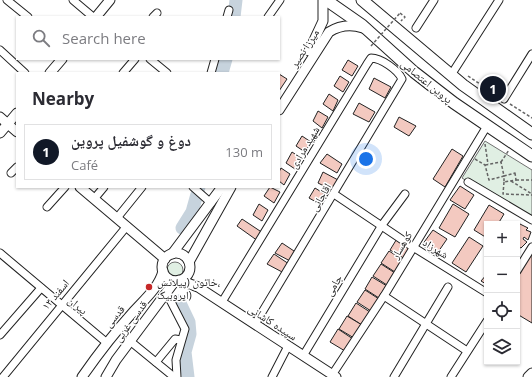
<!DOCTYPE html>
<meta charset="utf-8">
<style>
body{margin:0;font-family:"Open Sans","Noto Naskh Arabic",sans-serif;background:#f2f2f3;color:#2b2b33}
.controls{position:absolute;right:12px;bottom:12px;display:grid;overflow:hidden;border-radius:0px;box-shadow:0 1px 3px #0004}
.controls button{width:36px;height:36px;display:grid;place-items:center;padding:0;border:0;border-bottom:1px solid #e1e1e2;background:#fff;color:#2b2b33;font:20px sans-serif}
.you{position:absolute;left:366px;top:159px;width:14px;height:14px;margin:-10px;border:3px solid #fff;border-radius:50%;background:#1a73e8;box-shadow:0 0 0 6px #1a73e833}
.badge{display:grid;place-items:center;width:26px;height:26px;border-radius:50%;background:#111827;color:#fff;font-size:13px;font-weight:700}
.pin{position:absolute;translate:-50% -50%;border:2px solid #fff;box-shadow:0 1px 4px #0006}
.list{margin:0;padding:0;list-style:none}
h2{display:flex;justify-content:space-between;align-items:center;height:52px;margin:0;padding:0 16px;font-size:17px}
h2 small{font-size:13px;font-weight:400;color:#7c7c81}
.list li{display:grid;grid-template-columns:26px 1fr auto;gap:12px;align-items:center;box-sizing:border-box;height:56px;margin:0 8px 8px;padding:0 8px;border:1px solid #e1e1e2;border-radius:0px}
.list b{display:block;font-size:15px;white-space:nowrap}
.list p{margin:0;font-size:13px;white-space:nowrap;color:#7c7c81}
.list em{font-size:13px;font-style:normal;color:#7c7c81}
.icon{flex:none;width:22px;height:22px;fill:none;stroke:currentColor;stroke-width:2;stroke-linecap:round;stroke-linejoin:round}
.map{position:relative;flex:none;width:532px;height:377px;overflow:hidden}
.search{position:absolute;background:#fff;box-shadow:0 1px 3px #0004;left:16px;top:16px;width:264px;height:44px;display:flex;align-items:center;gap:10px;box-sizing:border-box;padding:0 14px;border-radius:0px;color:#7c7c81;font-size:15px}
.panel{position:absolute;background:#fff;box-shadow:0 1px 3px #0004;left:16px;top:72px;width:264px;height:116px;border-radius:0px}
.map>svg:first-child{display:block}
.green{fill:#e0efe3;stroke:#6f6f6f}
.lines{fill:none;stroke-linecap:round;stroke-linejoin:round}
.river{stroke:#c7d3dd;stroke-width:13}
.building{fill:#f3c9c0;stroke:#222}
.street-casing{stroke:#222;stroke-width:9}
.secondary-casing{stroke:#222;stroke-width:11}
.primary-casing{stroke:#222;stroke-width:13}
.path{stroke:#646464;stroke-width:1.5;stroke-dasharray:3 2;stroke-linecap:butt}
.street{stroke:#fff;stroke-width:7}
.secondary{stroke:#fff;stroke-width:9}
.primary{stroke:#fff;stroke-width:11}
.path-bridge{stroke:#646464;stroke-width:1.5;stroke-dasharray:3 2;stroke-linecap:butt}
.poi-dot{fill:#c62828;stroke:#fff;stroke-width:1.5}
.labels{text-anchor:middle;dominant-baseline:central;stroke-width:3;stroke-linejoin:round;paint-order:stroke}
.street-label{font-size:11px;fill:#222;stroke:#fff}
.poi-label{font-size:11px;fill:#222;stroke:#fff;text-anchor:start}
</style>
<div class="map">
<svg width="532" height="377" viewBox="0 0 532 377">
<rect width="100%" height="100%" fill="#fff"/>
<g class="green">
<path d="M485,141L532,170V221L462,178Z"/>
<circle cx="175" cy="270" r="8"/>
</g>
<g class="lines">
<g class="river">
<path d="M234,17L236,0"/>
<path d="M222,73L226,59"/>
<path d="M182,228L192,212L199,187"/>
<path d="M179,301L189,322L190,334L185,352L188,377"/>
</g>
</g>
<g class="building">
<path d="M348,60L358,66L352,76L342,70Z"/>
<path d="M279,74L287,79L279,91Z"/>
<path d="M340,76L349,82L343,92L334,86Z"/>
<path d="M374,78L391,87L385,98L369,89Z"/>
<path d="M329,94L338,100L333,111L323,104Z"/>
<path d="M359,103L375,112L369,122L353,114Z"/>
<path d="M318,111L328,117L322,128L313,121Z"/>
<path d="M399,117L416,126L409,136L394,127Z"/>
<path d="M302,136L311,142L305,152L296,146Z"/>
<path d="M452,149L463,156L445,187L433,179Z"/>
<path d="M292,152L301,158L295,169L286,163Z"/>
<path d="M327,154L342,164L337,173L320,163Z"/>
<path d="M281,168L290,174L284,185L279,181V172Z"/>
<path d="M323,172L340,181L334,191L318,183Z"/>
<path d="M460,186L474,195L465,209L450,200Z"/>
<path d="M270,187L280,192L274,203L264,196Z"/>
<path d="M315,188L331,198L325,207L309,198Z"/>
<path d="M259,204L268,210L262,221L253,215Z"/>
<path d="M453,204L469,214L455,237L439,228Z"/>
<path d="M489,205L504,214L498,224H487V238L474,230Z"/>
<path d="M242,219L263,233L258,241L237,226Z"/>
<path d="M518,223L528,228L526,230L531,232L528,240L524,237L523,239L527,242L521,248L517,246Z"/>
<path d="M433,230L447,239L436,255L422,245Z"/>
<path d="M398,237L413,246L405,259L390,250Z"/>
<path d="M469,237L483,246L466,272L452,263Z"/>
<path d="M282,243L297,253L292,262L275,253Z"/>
<path d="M389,251L403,260L395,272L381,263Z"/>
<path d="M532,252V323L517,314V275Z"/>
<path d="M274,254L289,264L284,273L267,264Z"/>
<path d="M381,264L395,273L387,285L373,276Z"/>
<path d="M487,274V287L486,284L481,281Z"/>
<path d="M372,277L387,286L379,298L365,289Z"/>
<path d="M365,290L379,299L371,311L357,302Z"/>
<path d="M356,303L370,312L362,325L348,316Z"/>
<path d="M347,316L362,325L354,338L339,329Z"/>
<path d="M338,329L353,339L345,351L330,342Z"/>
</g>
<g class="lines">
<g class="street-casing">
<g id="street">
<path d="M7,0L28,17"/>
<path d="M73,0L93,17"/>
<path d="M153,17L157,13"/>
<path d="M227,17L229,10"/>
<path d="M268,17L280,0"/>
<path d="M416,28L434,0"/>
<path d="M0,50L25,73"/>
<path d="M150,59L167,73"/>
<path d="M123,73L135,59"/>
<path d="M211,73L215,59"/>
<path d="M451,75L499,0"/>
<path d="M504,99L532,54"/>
<path d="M11,173L17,167"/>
<path d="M468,182L532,220"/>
<path d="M193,187L211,203"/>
<path d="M334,194L413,247L487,293"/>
<path d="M94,199L104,187"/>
<path d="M47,207L65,187"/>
<path d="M117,218L142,187"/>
<path d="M0,253L107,343"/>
<path d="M517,271L532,247"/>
<path d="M166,292L185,329L176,360L177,377"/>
<path d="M384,296L467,351"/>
<path d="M222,302L367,64L371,58C381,58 398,70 402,79L255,324"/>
<path d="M0,335L41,288"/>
<path d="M130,341L174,377"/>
<path d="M303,356L382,225L405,194"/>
<path d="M156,362L175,339L181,340"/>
<path d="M332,375L384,296L487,126"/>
<path d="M3,377L127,226"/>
<path d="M272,377L288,346"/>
<path d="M394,377L448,287"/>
<path d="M451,377L487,321"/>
</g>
</g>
<g class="secondary-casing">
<g id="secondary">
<path d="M96,17L110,0"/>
<path d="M309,51L323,21V0"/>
<path d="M50,73L62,59"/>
<path d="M279,110L329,32C340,25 351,24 363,28"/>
<path d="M0,117L17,132"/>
<path d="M0,133L17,113"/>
<path d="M80,187L165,259"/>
<circle cx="176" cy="267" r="14"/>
<path d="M172,254L222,187"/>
<path d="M189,262L231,187"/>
<path d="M179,280L198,287L336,377"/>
<path d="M82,377C98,354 115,332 134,311C145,299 159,287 163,271"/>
<path d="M106,377L116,360L175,281"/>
<path d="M528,377L532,373"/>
</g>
</g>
<g class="primary-casing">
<g id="primary">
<path d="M326,0L362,25L414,72L454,103L532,156"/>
<path d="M362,0L463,85L532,134"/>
</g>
</g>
<g class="path">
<path d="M400,13L405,17L401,21"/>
<path d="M468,76L498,96"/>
<path d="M510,104L532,118"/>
<path d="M485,144L488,164"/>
<path d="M475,159L485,165L489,180L504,176L501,162L485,165"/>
<path d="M501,162L509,150"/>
<path d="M515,173L516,180L504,182V176Z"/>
<path d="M516,180H532"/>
<path d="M511,181L532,194"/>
<path d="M504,182L503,194L532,195"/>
</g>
<use href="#street" class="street"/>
<use href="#secondary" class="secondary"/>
<use href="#primary" class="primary"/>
<path class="path-bridge" d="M371,46L400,13"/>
</g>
<circle class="poi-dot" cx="149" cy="287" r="4"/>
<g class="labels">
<g class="street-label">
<text transform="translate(304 48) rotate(-57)">میرزا نصیر</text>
<text transform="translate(427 81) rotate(39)">پروین اعتصامی</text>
<text transform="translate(304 147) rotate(-59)">شهید مرادی</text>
<text transform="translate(320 197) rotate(-59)">اقاجانی</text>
<text transform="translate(401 245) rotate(-59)">کوهسار</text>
<text transform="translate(436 248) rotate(32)">شهرزاد</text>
<text transform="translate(333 285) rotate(-59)">جامی</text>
<text transform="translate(55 294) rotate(-50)">اسفند ۱۳</text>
<text transform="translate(78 305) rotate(39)">پیران</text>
<text transform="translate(114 316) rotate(-50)">قدسی</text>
<text transform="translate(130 321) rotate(-54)">قدسی غربی</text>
<text transform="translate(273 322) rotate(33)">سپیده کاشانی</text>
</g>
<g class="poi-label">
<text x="157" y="281">خاتون (پیلاتس،<tspan x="157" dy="13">ایروبیک)</tspan></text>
</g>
</g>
</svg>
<div class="controls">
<button>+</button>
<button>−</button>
<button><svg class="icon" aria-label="locate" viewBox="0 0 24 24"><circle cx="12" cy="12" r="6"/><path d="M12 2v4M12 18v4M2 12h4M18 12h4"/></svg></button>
<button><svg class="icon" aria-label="layers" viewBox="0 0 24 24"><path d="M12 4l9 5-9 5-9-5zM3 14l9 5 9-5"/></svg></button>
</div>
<div class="you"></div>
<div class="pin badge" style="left:493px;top:89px">1</div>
<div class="search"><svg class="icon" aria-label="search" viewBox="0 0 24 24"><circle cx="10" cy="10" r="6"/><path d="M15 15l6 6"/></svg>Search here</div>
<section class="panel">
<h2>Nearby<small></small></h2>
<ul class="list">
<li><span class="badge">1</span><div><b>دوغ و گوشفیل پروین</b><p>Café</p></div><em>130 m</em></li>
</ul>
</section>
</div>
